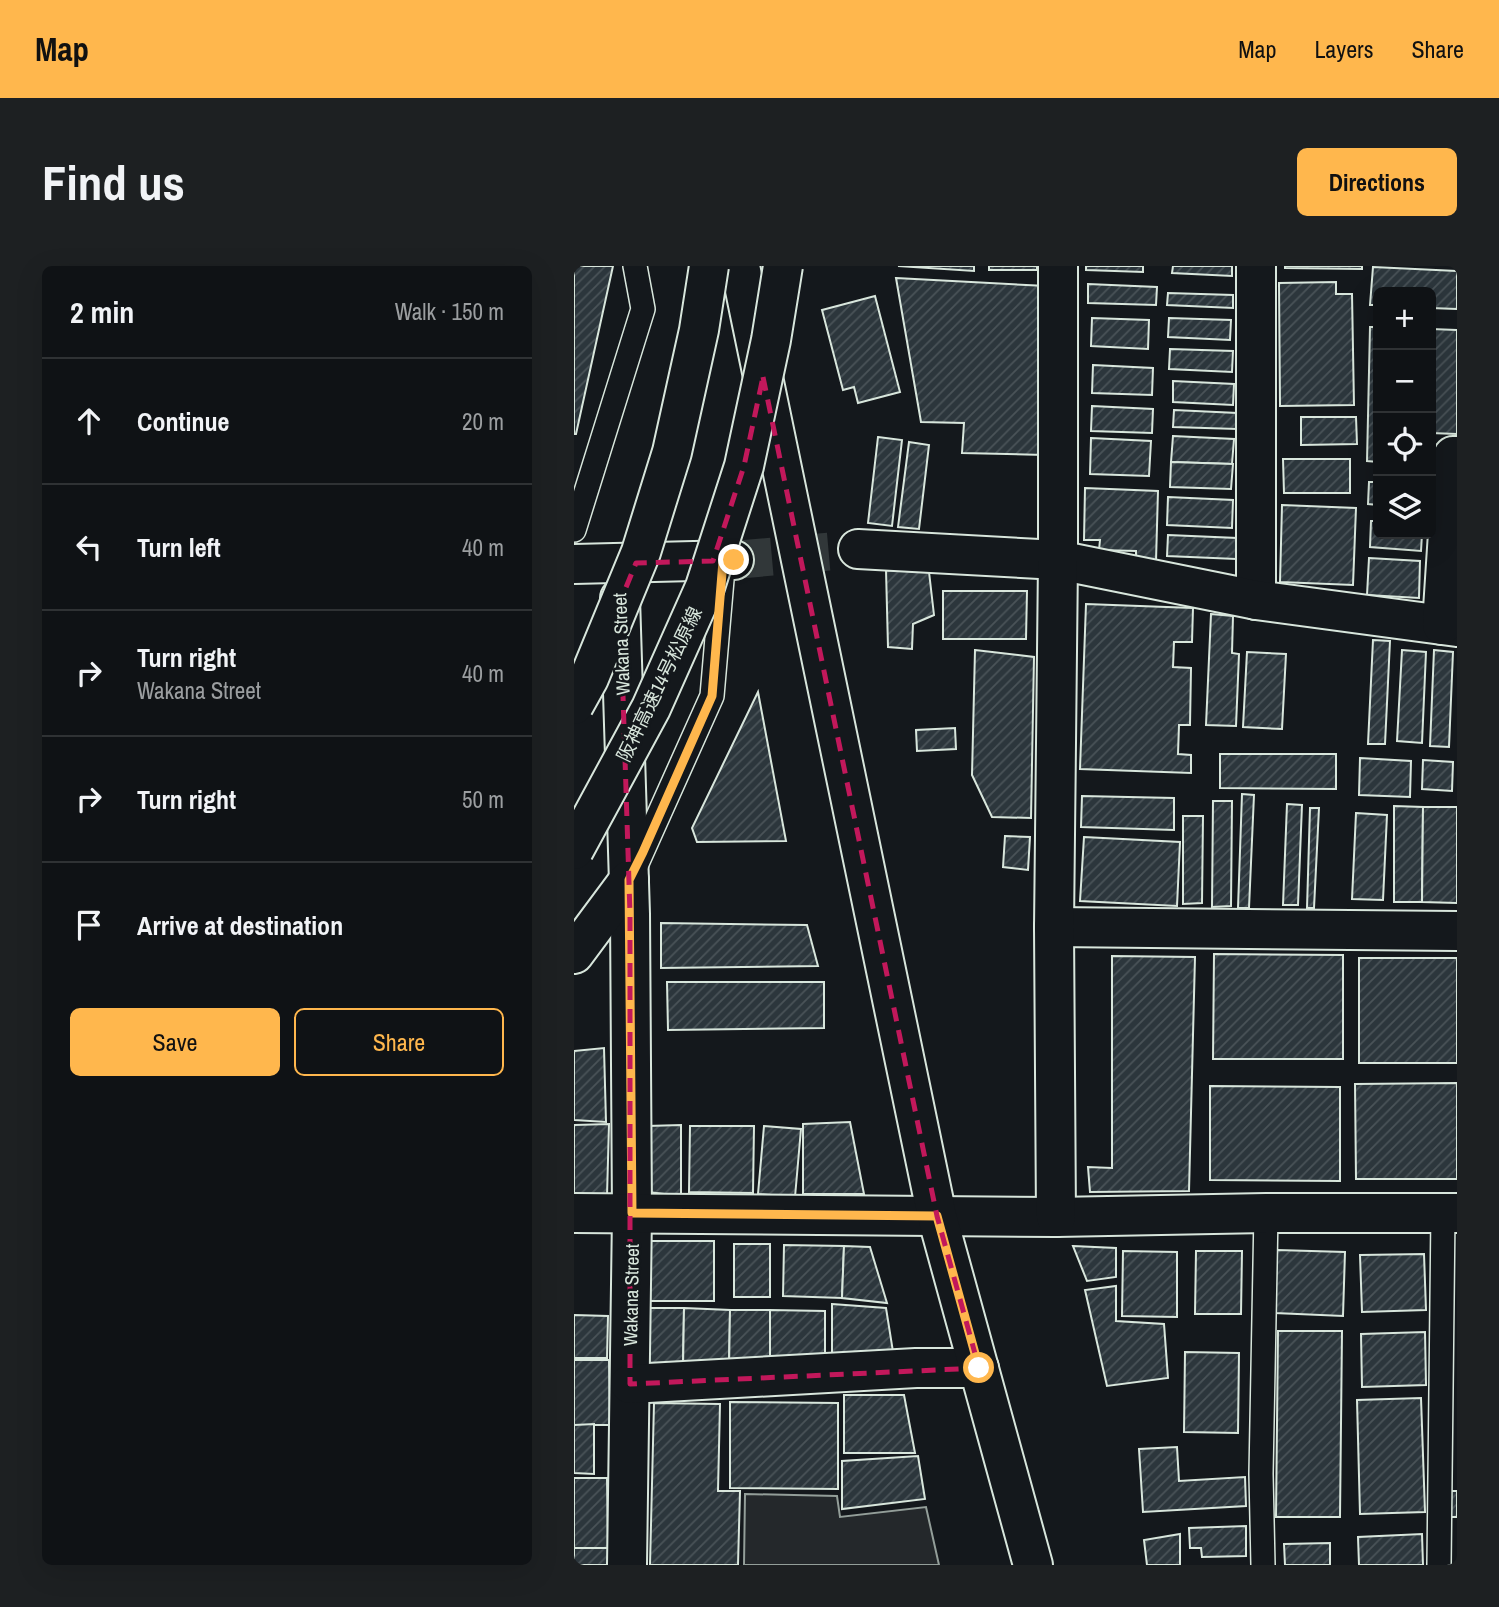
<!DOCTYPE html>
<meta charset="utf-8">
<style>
body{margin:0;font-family:"Archivo Narrow","Noto Sans JP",sans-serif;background:#1d2022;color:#f1f3f6}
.controls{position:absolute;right:21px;top:21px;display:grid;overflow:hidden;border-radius:10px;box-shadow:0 7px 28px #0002}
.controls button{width:63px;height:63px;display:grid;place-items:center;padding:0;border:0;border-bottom:2px solid #2f3234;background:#0f1215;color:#f1f3f6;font:35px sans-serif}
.stop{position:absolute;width:21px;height:21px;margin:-16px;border:5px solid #ffb74d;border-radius:50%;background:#fff}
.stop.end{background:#ffb74d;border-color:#fff;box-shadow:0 2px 7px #0008}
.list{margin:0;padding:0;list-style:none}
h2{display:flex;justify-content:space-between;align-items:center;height:91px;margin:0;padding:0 28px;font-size:30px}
h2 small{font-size:23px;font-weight:400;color:#9b9ea0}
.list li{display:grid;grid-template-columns:46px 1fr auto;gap:21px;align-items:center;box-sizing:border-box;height:126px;padding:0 28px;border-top:2px solid #2f3234}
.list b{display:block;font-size:26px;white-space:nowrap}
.list p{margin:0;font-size:23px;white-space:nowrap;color:#9b9ea0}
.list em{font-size:23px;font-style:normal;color:#9b9ea0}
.actions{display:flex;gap:14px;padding:21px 28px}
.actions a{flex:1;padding:16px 0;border:2px solid #ffb74d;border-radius:10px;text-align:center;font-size:24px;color:#ffb74d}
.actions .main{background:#ffb74d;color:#111}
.icon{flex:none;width:38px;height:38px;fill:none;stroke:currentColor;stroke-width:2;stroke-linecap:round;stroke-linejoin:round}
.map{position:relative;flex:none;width:883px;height:1299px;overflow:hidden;border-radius:10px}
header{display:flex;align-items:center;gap:42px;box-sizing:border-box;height:98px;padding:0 35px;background:#ffb74d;color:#111}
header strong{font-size:33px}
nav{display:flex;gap:38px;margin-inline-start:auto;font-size:24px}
.intro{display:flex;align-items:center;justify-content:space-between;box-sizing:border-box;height:168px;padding:0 42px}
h1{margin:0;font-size:49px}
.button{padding:18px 32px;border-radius:10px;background:#ffb74d;color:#111;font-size:24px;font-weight:700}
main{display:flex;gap:42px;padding:0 42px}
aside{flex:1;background:#0f1215;border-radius:10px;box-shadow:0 7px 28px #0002}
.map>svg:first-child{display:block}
.parking{fill:#24282b;stroke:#939e99;stroke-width:2}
.building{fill:url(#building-hatch);stroke:#d8e6dc;stroke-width:2}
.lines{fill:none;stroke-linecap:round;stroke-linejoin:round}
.street-tunnel{stroke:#313739;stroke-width:38;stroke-dasharray:38 19;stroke-linecap:butt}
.lane-casing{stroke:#d8e6dc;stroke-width:26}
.street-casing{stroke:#d8e6dc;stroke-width:42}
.secondary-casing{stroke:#d8e6dc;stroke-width:42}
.lane{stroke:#14181c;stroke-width:23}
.street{stroke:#14181c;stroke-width:38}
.secondary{stroke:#14181c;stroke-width:38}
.highway-bridge-casing{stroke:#d8e6dc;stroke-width:42;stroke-linecap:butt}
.highway-bridge{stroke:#14181c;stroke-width:38}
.route{stroke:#ffb74d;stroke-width:9}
.marked{fill:none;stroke:#c2185b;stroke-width:5;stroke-dasharray:14 9;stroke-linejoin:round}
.labels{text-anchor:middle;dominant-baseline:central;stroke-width:5;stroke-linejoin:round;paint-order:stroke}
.street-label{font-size:19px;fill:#d8e6dc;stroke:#14181c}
</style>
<header>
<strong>Map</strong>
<nav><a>Map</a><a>Layers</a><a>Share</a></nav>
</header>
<div class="intro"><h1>Find us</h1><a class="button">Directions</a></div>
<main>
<aside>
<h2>2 min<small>Walk · 150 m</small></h2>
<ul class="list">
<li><svg class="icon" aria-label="ahead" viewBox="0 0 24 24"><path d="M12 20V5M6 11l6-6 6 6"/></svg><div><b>Continue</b></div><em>20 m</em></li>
<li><svg class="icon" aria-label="left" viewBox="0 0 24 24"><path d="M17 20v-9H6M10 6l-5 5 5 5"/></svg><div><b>Turn left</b></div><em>40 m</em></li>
<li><svg class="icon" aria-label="right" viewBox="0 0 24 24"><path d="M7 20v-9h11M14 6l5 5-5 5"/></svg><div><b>Turn right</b><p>Wakana Street</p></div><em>40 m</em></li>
<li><svg class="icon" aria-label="right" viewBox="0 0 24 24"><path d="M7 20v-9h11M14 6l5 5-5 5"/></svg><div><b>Turn right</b></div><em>50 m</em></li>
<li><svg class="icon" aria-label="arrive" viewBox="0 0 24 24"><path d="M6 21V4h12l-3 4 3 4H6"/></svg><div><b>Arrive at destination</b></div></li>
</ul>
<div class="actions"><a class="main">Save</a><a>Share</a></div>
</aside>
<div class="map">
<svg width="883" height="1299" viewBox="0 0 883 1299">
<defs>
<pattern id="building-hatch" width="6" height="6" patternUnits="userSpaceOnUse" patternTransform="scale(1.75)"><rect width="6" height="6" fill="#2c363c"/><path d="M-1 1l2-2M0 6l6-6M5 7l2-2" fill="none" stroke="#4a5358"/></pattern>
</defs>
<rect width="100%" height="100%" fill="#14181c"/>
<path class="parking" d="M171,1228L263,1230L266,1251L352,1241L365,1299H170Z"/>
<g class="building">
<path d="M0,0H39L2,168H0Z"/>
<path d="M324,0H400V5Z"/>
<rect x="415" y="0" width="48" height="4"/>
<path d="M512,0H569V6L512,4Z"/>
<path d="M599,0H658V10L598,7Z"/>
<path d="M711,0H788V3L711,2Z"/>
<path d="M799,1L883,5V43L857,42V26H804V39H796Z"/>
<path d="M322,12L472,20L470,189L388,187L390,157L347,156Z"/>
<path d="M762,16V28H778L780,139L706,140L705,17Z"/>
<path d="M514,18L583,21L582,39L514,37Z"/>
<path d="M594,27L659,29V42L593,39Z"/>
<path d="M301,30L326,126L284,137L280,121L269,124L248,44Z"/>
<path d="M518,52L575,54L574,83L517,80Z"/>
<path d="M595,52L657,54L656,74L594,71Z"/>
<path d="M796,61H804V196L793,195Z"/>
<path d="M857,63L883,64V168L857,167Z"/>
<path d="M596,83L659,85L658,106L595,103Z"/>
<path d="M519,99L579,102L578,129L518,127Z"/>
<path d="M599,115L660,118L659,139L599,136Z"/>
<path d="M518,140L579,143L578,167L517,165Z"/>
<path d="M600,144L663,147V163L599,161Z"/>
<path d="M727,151H782L783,178L727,179Z"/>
<path d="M599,170L660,173L658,198L597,196Z"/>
<path d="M304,171L328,174L318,260L294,257Z"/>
<path d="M517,172L577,175L575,210L516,208Z"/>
<path d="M335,176L355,179L345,263L324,261Z"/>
<path d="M709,193H776V227H710Z"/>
<path d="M597,196L659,198L657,223L596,221Z"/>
<path d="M795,216H804V239L794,238Z"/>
<path d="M511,222L584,225L582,295L562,294V285L525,284L526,274H510Z"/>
<path d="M594,231L659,234L658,262L593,259Z"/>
<path d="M708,239L782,242L779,319L706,316Z"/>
<path d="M797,255H804V268H848L847,285L796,281Z"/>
<path d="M594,269L663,272L662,293L593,290Z"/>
<path d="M795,292L846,295L845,332L793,329Z"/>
<path d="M312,304L355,306L360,349L339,358L338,383L314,381Z"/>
<path d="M369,325H453L452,373H369Z"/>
<path d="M512,338L619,342L618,376H600L599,401L617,402L616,459H605L604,488L617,489V507L506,503Z"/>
<path d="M637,348L659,350L658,387L665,388L662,460L632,459Z"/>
<path d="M799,374L816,375L811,478H794Z"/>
<path d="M401,384L460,391L457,552L418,551L398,509Z"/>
<path d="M828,384L852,386L848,477L823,475Z"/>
<path d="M860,384L879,386L875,481L856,480Z"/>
<path d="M673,386L712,388L708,463L669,461Z"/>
<path d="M184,426L212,575L123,576L118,562Z"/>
<path d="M381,462L382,483L343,485L342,464Z"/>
<path d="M646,488H762V523L646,522Z"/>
<path d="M786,492L837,495L836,531L785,529Z"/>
<path d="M849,494L879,496L878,525L848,523Z"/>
<path d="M668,528L680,529L675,642H664Z"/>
<path d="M508,530L600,532V564L507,561Z"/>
<path d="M639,535H658L657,640L638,641Z"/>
<path d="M713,538L728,539L724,639H709Z"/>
<path d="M820,540L849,541L848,636H820Z"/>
<path d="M849,541H883V637L848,636Z"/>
<path d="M736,542H745L740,642H733Z"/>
<path d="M782,547L813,549L809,634L778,633Z"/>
<path d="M609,550H629L628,637L609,638Z"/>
<path d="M431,570L456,571L454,604L429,601Z"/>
<path d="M510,571L606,576L603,640L506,635Z"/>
<path d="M87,657L233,659L244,700L87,702Z"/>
<path d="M640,688L769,689V793H639Z"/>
<path d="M538,690L621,691L615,925L516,926L514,901L538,902Z"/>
<rect x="785" y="692" width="98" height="105"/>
<path d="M93,716H250V762L94,764Z"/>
<path d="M30,782L32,856L0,854V785Z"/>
<path d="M883,817V913H782L781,818Z"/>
<path d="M636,820L766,821V915L636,914Z"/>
<path d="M276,856L290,928H229V858Z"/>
<path d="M35,858L33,930L0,929V859Z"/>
<path d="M107,859V930L74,926L73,860Z"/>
<path d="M116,860H180L179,927L115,926Z"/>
<path d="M190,860L227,863L221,931L184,928Z"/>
<rect x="71" y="975" width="69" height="60"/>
<rect x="160" y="978" width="36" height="53"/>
<path d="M210,979L270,980L268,1032L209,1030Z"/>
<path d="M270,980L296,981L313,1037L268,1032Z"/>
<path d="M499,980L542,982V1011L513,1015Z"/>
<path d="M703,984L771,986L769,1050L701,1047Z"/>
<path d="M549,985L603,986V1051L548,1050Z"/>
<path d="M622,985H668L667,1048H621Z"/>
<path d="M850,988L852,1044L788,1046L786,989Z"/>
<path d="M542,1020V1055L590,1058L594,1112L533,1120L511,1024Z"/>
<path d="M258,1038L312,1042L320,1092L258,1093Z"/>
<path d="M71,1042H110L109,1102H71Z"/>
<path d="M110,1042L156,1044L155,1103L109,1102Z"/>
<path d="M156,1044H196V1103H155Z"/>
<path d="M196,1044L251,1045V1103H196Z"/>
<path d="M0,1049L34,1050L33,1092H0Z"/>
<path d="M704,1065H768L766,1251H702Z"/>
<path d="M851,1066L852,1119L788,1121L787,1068Z"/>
<path d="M611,1086L665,1087L664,1167L610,1166Z"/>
<path d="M0,1094H35L36,1159H0Z"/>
<path d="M270,1129H330L341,1187H270Z"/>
<path d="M847,1132L851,1246L786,1248L783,1134Z"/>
<path d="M156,1136L264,1137V1223L156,1222Z"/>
<path d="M80,1137L146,1138L144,1225H166L164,1299H76Z"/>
<path d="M20,1158V1208L0,1207V1159Z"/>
<path d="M603,1181L605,1215L671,1211L672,1240L569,1246L565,1183Z"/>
<path d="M344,1190L351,1233L268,1243V1195Z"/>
<path d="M0,1212H33L34,1282H0Z"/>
<path d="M875,1225H883V1251H877Z"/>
<path d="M672,1260V1290L628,1291L627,1282H616L615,1262Z"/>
<path d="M606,1268V1299H573L570,1274Z"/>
<path d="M848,1268L849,1299H785L784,1271Z"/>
<path d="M756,1277V1299H711L710,1278Z"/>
<rect x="0" y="1282" width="34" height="17"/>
</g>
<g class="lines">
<path class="street-tunnel" d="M160,294L284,283"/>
<g class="lane-casing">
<g id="lane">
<path d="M0,264L69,43L61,0"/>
<path d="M60,604L138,430L149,302"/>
<path d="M689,1299L687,1208L692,947"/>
<path d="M865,1299L869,947"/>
</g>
</g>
<g class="street-casing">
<g id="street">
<path d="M682,0V334"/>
<path d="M284,283L484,294L682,334L883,361"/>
<path d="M0,298L160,294"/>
<path d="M46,332L56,648L58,948L53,1299"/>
<path d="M868,359L879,190H883"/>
<path d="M480,661L883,665"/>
<path d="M0,688L55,614"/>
<path d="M0,947L482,951L692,947H883"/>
<path d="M482,951L480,661L484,294V0"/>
<path d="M56,1118L342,1102H405"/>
</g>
</g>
<g class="secondary-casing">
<path id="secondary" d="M166,0L363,950L459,1299"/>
</g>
<use href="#lane" class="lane"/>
<use href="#street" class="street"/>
<use href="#secondary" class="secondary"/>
<g class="highway-bridge-casing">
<g id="highway-bridge">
<path d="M0,439L15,412L67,286L98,186L125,64L135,0"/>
<path d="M0,584L77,442L131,321L170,200L197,74L209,0"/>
</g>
</g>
<use href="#highway-bridge" class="highway-bridge"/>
</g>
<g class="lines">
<path class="route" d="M160,294L149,295L138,430L69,586L55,614L58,947L363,950L405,1102"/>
</g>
<path class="marked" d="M189,111L363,950L405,1102L56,1118V648L46,336L62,297L139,295L170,200Z"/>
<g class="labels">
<g class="street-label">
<text transform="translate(47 378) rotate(-92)">Wakana Street</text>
<text transform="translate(85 418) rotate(-64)">阪神高速14号松原線</text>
<text transform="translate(57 1029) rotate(-89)">Wakana Street</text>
</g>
</g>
</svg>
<div class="controls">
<button>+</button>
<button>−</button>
<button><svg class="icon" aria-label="locate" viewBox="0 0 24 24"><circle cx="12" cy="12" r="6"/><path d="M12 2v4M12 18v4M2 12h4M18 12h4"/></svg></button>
<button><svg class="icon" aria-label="layers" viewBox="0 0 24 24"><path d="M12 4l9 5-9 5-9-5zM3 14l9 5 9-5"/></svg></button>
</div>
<div class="stop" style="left:405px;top:1102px"></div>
<div class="stop end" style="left:160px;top:294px"></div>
</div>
</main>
